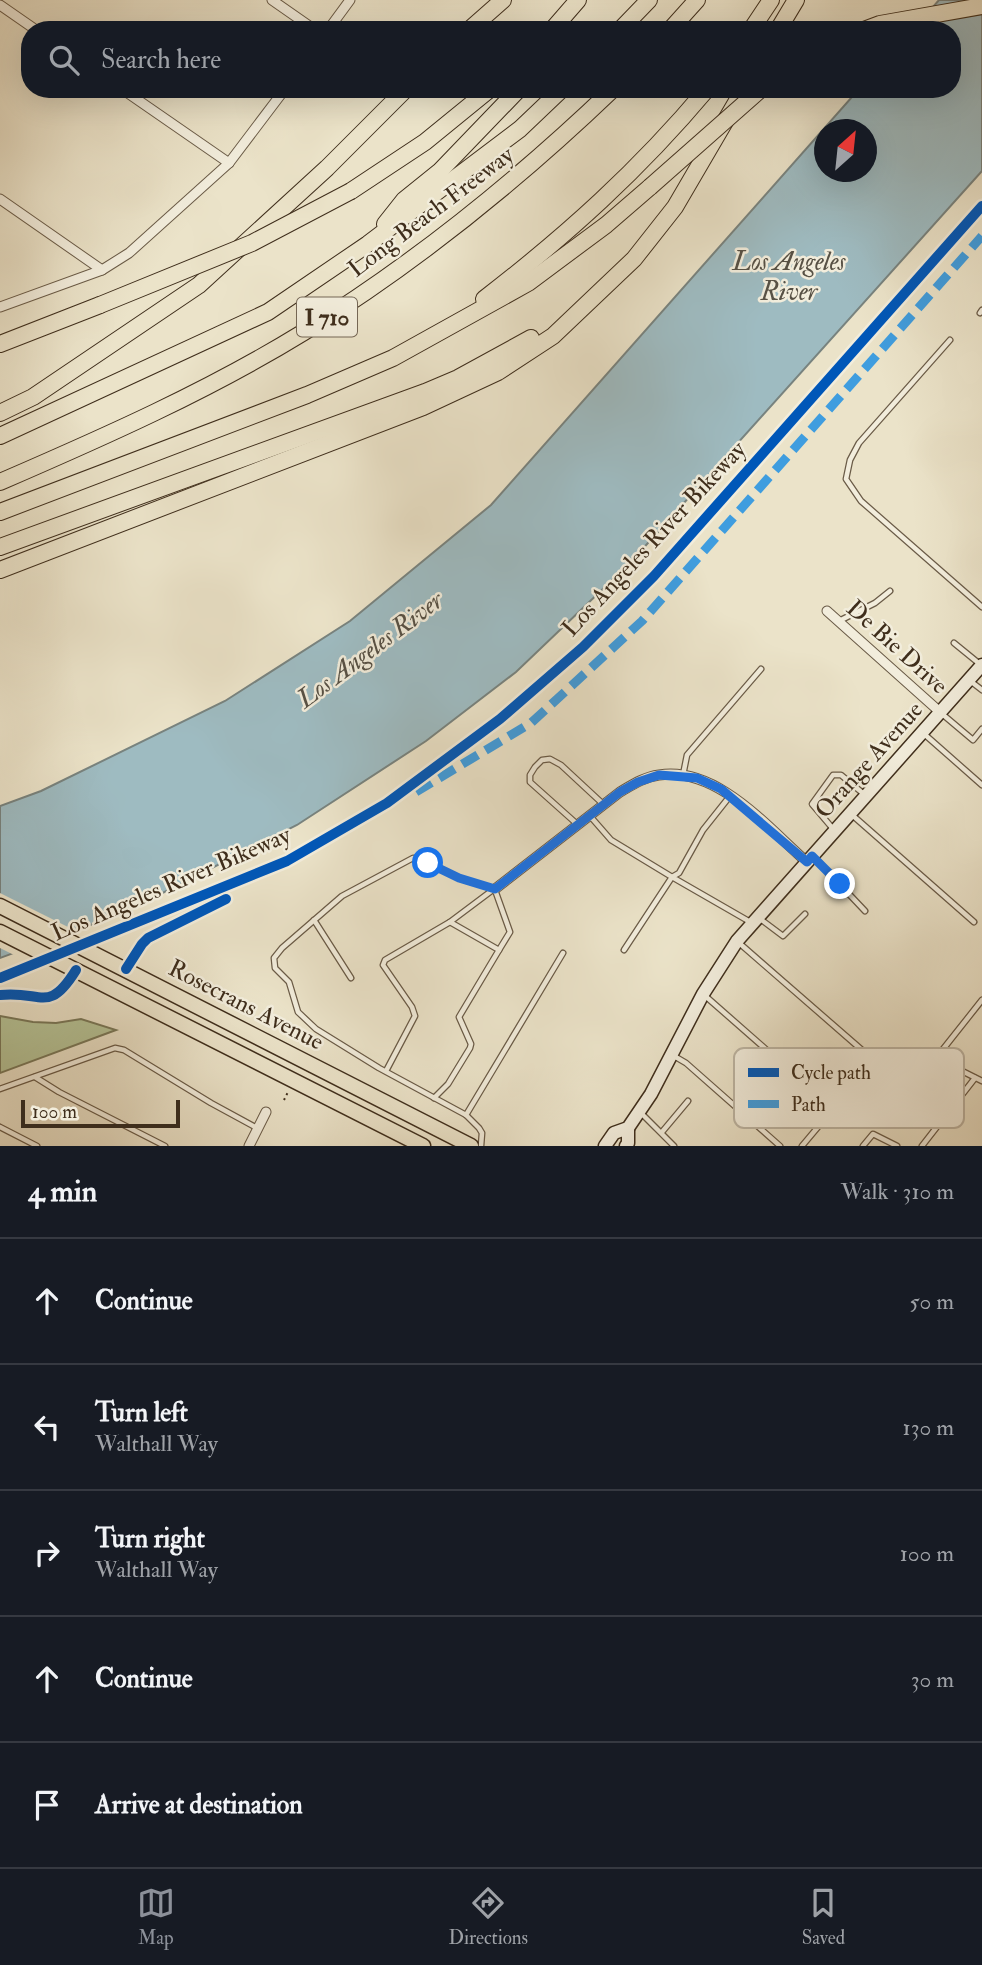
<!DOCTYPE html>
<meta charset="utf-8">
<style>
body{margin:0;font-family:"IM FELL Double Pica",serif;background:#242831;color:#f1f3f6}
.compass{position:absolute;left:814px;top:119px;width:63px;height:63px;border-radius:50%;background:#171b24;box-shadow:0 7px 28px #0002;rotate:27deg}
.scale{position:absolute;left:21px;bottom:18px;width:159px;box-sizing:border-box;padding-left:7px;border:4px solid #3f2e1c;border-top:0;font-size:19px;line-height:24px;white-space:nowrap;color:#3f2e1c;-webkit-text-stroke:5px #f2eddc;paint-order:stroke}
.stop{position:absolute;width:21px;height:21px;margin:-16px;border:5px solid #1a73e8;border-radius:50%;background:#fff}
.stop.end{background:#1a73e8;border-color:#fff;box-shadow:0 2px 7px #0008}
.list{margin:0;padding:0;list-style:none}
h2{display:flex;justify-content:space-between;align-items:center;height:91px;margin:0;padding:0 28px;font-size:30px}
h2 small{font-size:23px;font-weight:400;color:#9ea1a6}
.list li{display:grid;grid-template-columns:46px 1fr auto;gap:21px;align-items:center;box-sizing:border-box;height:126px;padding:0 28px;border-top:2px solid #363941}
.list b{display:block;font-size:26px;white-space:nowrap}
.list p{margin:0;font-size:23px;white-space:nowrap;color:#9ea1a6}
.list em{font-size:23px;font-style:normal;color:#9ea1a6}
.icon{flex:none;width:38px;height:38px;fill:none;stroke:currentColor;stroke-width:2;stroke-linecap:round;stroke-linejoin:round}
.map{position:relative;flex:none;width:982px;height:1146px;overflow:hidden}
.search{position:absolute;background:#171b24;box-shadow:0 7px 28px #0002;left:21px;right:21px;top:21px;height:77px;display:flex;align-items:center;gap:18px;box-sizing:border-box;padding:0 24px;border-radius:28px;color:#9ea1a6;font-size:26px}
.sheet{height:721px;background:#171b24}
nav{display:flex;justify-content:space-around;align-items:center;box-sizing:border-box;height:98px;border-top:2px solid #363941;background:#171b24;font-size:19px;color:#9ea1a6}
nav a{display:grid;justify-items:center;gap:4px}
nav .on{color:#8c9099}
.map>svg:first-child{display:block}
.green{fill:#b6c498;stroke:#7a795a;stroke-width:2}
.water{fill:#9ebbc1;stroke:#78837f;stroke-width:2;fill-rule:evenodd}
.pier{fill:#ebe3c9}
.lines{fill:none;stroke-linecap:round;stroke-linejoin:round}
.lane-casing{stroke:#6a5b47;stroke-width:7}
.street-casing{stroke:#6a5b47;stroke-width:11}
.secondary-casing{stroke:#3f2e1c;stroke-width:15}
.primary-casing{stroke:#3f2e1c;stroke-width:17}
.highway-casing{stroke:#3f2e1c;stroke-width:18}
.path{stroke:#3f2e1c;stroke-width:2;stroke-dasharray:2 3.5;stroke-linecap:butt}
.lane{stroke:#f2eddc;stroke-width:4.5}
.street{stroke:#f2eddc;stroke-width:9}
.secondary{stroke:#f2eddc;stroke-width:12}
.primary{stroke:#ebe3c9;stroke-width:14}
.highway{stroke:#ebe3c9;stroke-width:16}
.highway-bridge-casing{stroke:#3f2e1c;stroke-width:18;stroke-linecap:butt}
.highway-bridge{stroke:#ebe3c9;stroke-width:16}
.quiet{stroke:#3f9ddf;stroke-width:9;stroke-dasharray:18 9;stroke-linecap:butt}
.cycleway-casing{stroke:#f2eddc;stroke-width:15}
.cycleway{stroke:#0057b8;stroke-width:10}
.route{stroke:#1a73e8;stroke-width:9}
.labels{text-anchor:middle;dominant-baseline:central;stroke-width:5;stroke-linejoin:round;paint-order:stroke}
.shield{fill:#f2eddc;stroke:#756756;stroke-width:2}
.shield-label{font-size:23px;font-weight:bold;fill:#3f2e1c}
.street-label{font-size:24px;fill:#3f2e1c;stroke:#f2eddc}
.water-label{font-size:26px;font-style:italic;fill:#575145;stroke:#f2eddc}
.key{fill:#f2eddc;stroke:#bcb4a2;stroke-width:2}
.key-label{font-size:19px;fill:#3f2e1c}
</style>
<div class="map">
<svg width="982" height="1146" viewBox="0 0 982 1146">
<rect width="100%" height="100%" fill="#ebe3c9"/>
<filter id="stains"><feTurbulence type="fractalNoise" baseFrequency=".00286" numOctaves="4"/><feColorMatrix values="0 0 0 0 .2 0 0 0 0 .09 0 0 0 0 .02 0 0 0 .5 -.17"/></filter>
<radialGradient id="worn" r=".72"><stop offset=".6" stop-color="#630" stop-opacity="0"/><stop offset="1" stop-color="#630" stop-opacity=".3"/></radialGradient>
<path class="green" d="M0,1016L33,1022L56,1023L81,1019L116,1030L0,1073Z"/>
<path class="water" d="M939,0H982V171L630,563L516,672L426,741L297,825L123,913L0,958V806L41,791L225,701L350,621L491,505L859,89H952V30H913ZM824,130H866V172H824Z"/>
<path class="pier" d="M0,893L80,933L16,956L0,948Z"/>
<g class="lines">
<g class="lane-casing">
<g id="lane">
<path d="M980,313L982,310"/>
<path d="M950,340L859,443L850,460L846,479L861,501L982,607"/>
<path d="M839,621L875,603L890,591"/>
<path d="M954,643L981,665"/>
<path d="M969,680L982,690"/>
<path d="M941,713L973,740L982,729"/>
<path d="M923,733L982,785"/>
<path d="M683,775L687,755L761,669"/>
<path d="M730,796L703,830L679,873L672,877L752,923"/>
<path d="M851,814L974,922"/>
<path d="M590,816L611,840L672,877L624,950"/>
<path d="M577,824L530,782V775L535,767L542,760L550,759L561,765L603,804"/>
<path d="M834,830L812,804L833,775H841L865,795"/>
<path d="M813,856L865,911"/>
<path d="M495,890L510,932L499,950"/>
<path d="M759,918L783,936L805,914"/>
<path d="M314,920L351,978"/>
<path d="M450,922L494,889"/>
<path d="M738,942L870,1057L871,1063L866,1070L802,1146"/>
<path d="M703,994L834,1109"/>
<path d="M982,1000L936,1058L982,1081"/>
<path d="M674,1056L686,1063L780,1146"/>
<path d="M386,1071L415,1016L412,1007L383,965L385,960L450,922L499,950L459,1017L471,1044L470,1048L448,1084L434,1098"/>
<path d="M35,1077L59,1092L165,1146"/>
<path d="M0,1089L115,1048L124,1050L211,1103L257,1128"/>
<path d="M901,1092L942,1121"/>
<path d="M640,1112L674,1146"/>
<path d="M466,1115L563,953"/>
<path d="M0,1127L37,1146"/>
<path d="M662,1132L688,1101"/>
<path d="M481,1146L482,1133L479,1128L466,1115L379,1068L316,1029L298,1012L289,982L275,968L274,958L282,948L342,896L413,858L420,859L459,878L495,889"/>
<path d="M863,1146L873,1134L897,1146"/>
<path d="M922,1146L975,1078"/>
</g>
</g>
<g class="street-casing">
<g id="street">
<path d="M272,0L315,30"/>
<path d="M0,5L36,30"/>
<path d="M328,30L350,0"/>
<path d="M122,89L229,163"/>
<path d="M0,199L102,270"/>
<path d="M0,307L102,270L129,253L229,163L285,89"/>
<path d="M827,611L940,712"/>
<path d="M495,889L620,792C632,785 644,777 659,775C717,766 767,827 807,862"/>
<path d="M249,1146L266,1112"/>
</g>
</g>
<g class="secondary-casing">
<g id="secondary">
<path d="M605,1146L614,1133L628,1128L651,1094L703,994L737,941L982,665"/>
<path d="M626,1146L628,1143V1128"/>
</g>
</g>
<g class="primary-casing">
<g id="primary">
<path d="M0,906L471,1146"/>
<path d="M0,932L423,1146"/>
</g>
</g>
<g class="highway-casing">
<g id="highway">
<path d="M469,30L503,0"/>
<path d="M552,30L578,0"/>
<path d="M620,30L649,0"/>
<path d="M670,30L697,0"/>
<path d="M751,30L771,0"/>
<path d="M778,30L796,0"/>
<path d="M864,30L880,24L982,6"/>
<path d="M351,191L425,142L490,89"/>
<path d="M385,224L404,200L440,171L519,89"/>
<path d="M484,299C567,235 639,170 707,89"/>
<path d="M0,344L100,305"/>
<path d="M0,413L33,397L199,285L327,168L406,89"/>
<path d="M0,436L268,312L368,244L520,129L562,89"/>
<path d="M0,482C104,437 208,391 304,332C417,262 518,180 613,89"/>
<path d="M0,512L307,395L393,358L528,283L606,225L650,187"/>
<path d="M0,547L425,392L458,378L531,338"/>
<path d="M0,570L423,407L498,372L553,336L634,259L675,207L744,89"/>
</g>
</g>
<path class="path" d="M284,1100L288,1092"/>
<use href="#lane" class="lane"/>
<use href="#street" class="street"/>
<use href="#secondary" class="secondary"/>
<use href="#primary" class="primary"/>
<use href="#highway" class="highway"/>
<g class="highway-bridge-casing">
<g id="highway-bridge">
<path d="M650,187L761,89"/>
<path d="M100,305L252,243L351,191"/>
</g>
</g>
<use href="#highway-bridge" class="highway-bridge"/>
<path class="quiet" d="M416,792L531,723L642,621L982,236"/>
<g class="cycleway-casing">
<g id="cycleway">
<path d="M126,969L142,944L148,938L226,899"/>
<path d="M0,978L287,861L387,803L500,719L583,647L654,576L982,206"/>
<path d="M0,995C42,990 48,1015 76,970"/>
</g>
</g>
<use href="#cycleway" class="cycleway"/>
</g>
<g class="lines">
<path class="route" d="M428,863L459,878L495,889L620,792L638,782L659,775L697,778L721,789L807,862L812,856L840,884"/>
</g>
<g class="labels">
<rect class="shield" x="297" y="297.5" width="60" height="39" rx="5"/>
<g class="shield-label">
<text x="327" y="317">I 710</text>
</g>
<g class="street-label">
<text transform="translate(431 212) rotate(-37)">Long Beach Freeway</text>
<text transform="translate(654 539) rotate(-47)">Los Angeles River Bikeway</text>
<text transform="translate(897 647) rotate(42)">De Bie Drive</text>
<text transform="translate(869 760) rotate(-48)">Orange Avenue</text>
<text transform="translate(171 884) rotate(-23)">Los Angeles River Bikeway</text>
<text transform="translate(246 1005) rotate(27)">Rosecrans Avenue</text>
</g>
<g class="water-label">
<text x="789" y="262">Los Angeles<tspan x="789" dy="30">River</tspan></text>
<text transform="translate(370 650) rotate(-37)">Los Angeles River</text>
</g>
</g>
<rect x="734" y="1048" width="230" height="80" rx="10" class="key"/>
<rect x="748" y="1068" width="31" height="9" fill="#0057b8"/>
<rect x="748" y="1100" width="31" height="8" fill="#3f9ddf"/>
<g class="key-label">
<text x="791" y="1079">Cycle path</text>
<text x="791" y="1111">Path</text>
</g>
<rect width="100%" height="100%" filter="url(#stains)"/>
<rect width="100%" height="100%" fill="url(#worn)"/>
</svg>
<svg class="compass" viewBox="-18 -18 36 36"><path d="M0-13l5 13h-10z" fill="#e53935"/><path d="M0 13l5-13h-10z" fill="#9ea1a6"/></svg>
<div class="scale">100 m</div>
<div class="stop" style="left:428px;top:863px"></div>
<div class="stop end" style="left:840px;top:884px"></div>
<div class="search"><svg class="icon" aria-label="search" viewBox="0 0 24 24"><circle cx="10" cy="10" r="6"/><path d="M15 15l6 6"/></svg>Search here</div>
</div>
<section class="sheet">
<h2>4 min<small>Walk · 310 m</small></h2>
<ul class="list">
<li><svg class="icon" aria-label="ahead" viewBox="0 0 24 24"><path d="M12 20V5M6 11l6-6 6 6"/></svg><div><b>Continue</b></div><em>50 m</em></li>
<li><svg class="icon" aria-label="left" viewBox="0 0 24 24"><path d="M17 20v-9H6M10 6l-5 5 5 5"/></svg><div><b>Turn left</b><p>Walthall Way</p></div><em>130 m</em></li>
<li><svg class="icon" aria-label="right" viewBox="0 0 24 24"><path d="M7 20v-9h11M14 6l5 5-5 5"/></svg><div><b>Turn right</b><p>Walthall Way</p></div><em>100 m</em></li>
<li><svg class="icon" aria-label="ahead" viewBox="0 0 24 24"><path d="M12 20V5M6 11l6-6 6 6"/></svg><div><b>Continue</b></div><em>30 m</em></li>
<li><svg class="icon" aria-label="arrive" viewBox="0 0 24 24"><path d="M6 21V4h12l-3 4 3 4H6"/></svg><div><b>Arrive at destination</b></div></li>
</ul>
</section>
<nav>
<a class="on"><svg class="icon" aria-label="map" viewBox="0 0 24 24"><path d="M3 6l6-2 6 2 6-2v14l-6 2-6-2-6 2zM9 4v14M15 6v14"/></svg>Map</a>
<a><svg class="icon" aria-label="directions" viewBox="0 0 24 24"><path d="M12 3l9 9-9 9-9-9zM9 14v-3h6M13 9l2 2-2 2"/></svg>Directions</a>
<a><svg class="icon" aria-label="saved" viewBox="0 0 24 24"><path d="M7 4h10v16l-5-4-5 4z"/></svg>Saved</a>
</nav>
